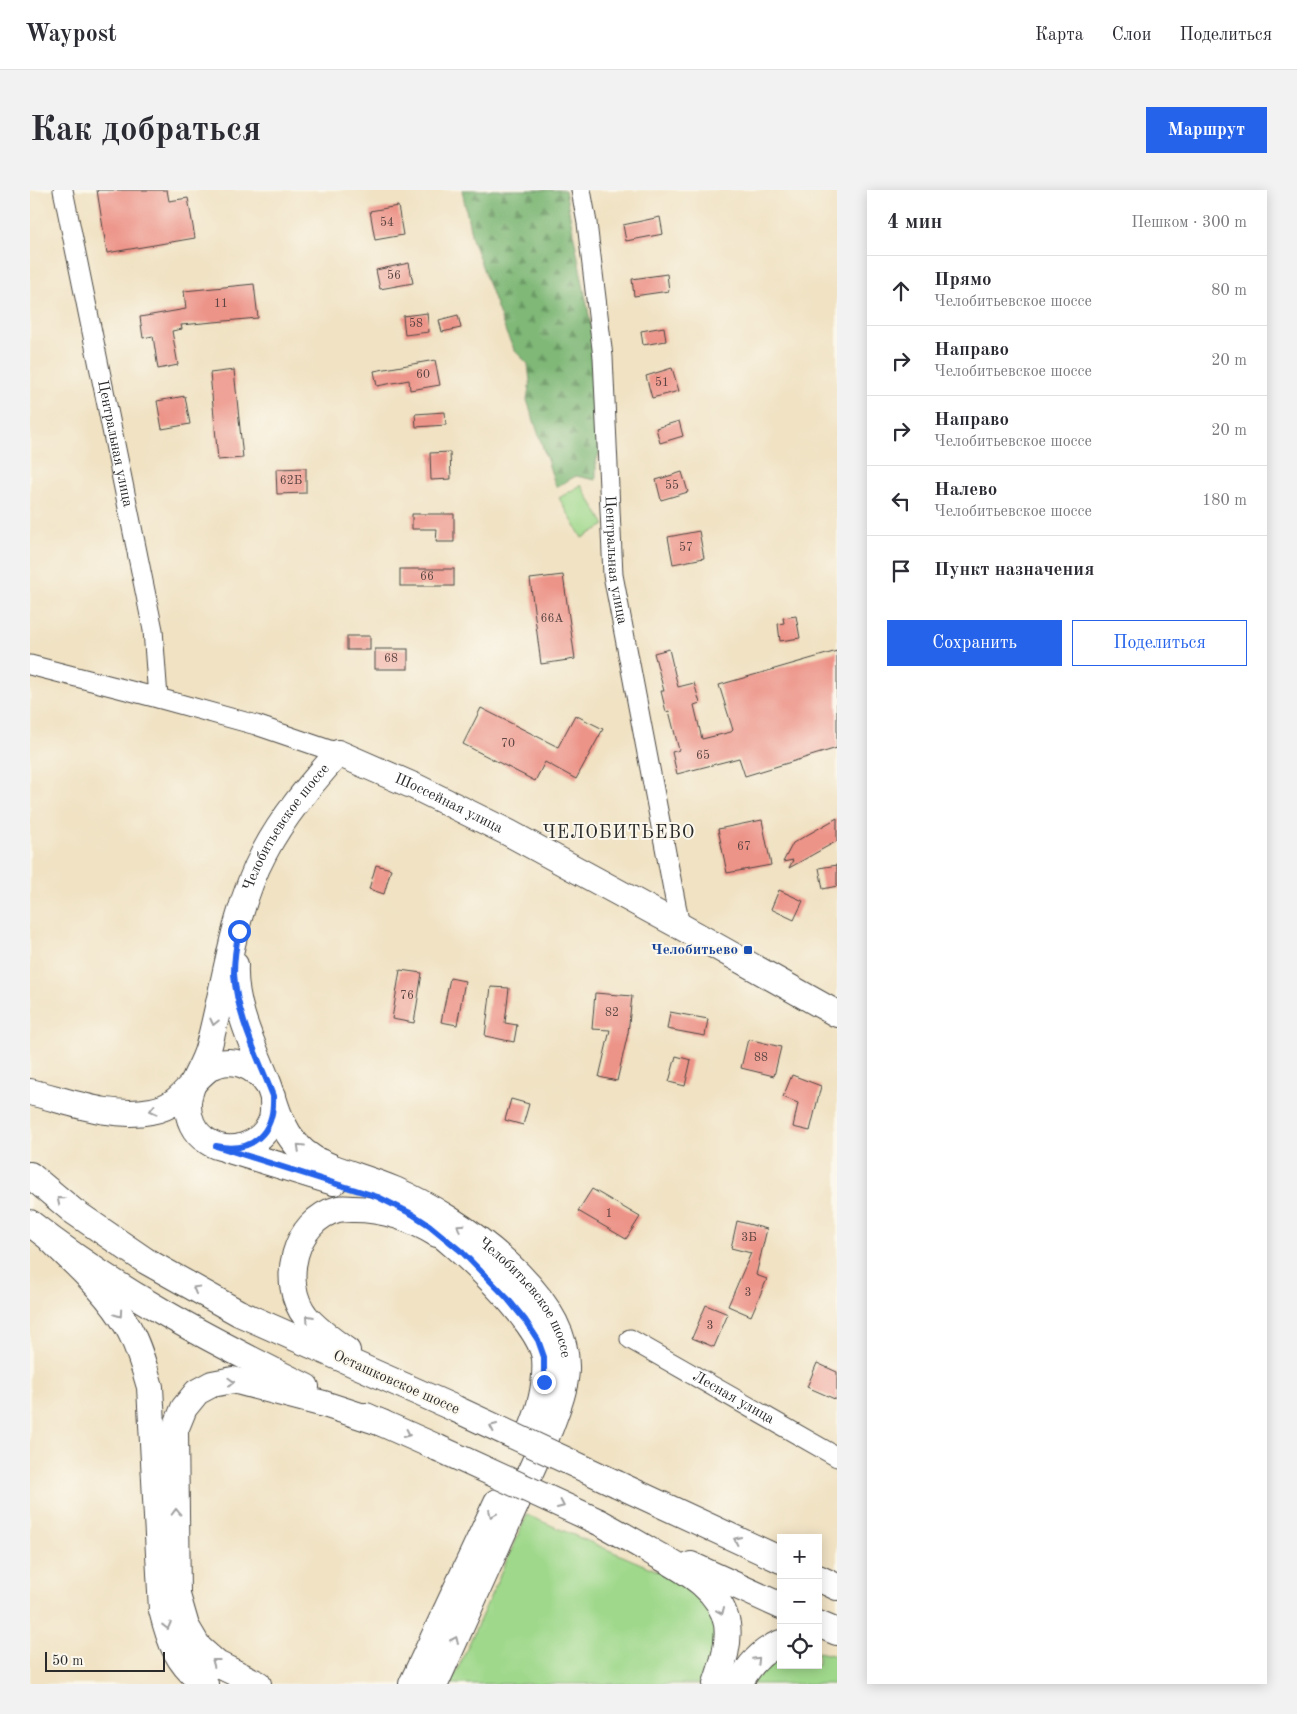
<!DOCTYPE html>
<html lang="ru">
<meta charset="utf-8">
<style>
body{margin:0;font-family:"Old Standard TT",serif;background:#f2f2f3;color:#2b2b33}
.controls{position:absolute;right:15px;bottom:15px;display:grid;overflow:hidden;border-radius:0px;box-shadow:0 2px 12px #0003}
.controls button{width:45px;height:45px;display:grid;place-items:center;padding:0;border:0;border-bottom:1px solid #e1e1e2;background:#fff;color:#2b2b33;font:25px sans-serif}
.scale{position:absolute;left:15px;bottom:12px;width:120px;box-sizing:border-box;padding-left:5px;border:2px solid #2b2b2b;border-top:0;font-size:14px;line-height:18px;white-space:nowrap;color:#2b2b2b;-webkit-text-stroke:4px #fbf7ec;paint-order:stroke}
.stop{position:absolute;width:15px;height:15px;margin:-11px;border:4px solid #2563eb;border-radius:50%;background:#fff}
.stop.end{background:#2563eb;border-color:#fff;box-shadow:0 1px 5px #0008}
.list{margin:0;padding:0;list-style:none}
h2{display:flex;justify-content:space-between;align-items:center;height:65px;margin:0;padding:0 20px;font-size:21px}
h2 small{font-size:16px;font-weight:400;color:#7c7c81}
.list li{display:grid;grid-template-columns:32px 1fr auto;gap:15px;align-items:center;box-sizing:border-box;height:70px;padding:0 20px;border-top:1px solid #e1e1e2}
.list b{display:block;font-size:19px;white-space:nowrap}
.list p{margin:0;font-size:16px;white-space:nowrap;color:#7c7c81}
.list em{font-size:16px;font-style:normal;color:#7c7c81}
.actions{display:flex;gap:10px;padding:15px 20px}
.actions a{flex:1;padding:11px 0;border:1px solid #2563eb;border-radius:0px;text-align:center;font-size:18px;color:#2563eb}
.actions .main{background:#2563eb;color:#fff}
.icon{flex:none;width:28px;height:28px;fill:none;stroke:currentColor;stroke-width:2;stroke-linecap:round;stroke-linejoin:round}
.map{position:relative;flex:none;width:807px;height:1494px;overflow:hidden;border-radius:0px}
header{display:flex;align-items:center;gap:30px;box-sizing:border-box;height:70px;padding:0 25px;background:#fff;border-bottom:1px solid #e1e1e2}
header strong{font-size:24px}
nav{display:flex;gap:28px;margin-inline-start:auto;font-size:18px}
.intro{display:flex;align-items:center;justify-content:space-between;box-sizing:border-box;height:120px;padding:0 30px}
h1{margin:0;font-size:35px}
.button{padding:12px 22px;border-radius:0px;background:#2563eb;color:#fff;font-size:18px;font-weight:700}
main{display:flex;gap:30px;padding:0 30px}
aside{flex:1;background:#fff;border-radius:0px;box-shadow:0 2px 12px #0003}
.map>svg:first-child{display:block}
.green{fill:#9fd88b;stroke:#65825b}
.forest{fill:url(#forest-firs);stroke:#557251}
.building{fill:#ed9489}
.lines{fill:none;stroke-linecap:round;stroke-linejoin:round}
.street-casing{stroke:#494642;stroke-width:21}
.secondary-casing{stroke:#494642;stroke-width:28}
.street{stroke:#fff;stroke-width:19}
.secondary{stroke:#fff;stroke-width:26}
.secondary-bridge-casing{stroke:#494642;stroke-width:28;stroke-linecap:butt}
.secondary-bridge{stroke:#fff;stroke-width:26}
.oneway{stroke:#a0a0a0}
.route{stroke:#2563eb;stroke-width:6}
.transit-dot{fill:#1a4fb4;stroke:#fbf7ec;stroke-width:2}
.labels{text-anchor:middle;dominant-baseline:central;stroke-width:4;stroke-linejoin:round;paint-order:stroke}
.number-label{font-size:12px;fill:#5c4542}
.street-label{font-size:15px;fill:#2b2b2b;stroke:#fbf7ec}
.transit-label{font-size:15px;font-weight:bold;fill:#164399;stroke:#fbf7ec;text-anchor:end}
.quarter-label{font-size:18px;letter-spacing:1px;fill:#2b2b2b;stroke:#fbf7ec}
</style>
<header>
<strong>Waypost</strong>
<nav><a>Карта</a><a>Слои</a><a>Поделиться</a></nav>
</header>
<div class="intro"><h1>Как добраться</h1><a class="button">Маршрут</a></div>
<main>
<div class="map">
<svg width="807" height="1494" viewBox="0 0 807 1494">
<defs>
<pattern id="forest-firs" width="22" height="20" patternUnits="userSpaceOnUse" patternTransform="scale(1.25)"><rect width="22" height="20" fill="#7fb877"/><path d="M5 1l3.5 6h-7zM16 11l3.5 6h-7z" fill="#689662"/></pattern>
</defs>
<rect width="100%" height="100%" fill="#fbf7ec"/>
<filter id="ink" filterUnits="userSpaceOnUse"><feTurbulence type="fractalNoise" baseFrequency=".02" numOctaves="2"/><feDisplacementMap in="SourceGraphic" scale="10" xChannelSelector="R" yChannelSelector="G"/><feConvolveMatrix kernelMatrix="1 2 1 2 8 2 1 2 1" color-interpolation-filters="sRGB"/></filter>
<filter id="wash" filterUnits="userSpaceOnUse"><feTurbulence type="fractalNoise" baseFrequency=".0096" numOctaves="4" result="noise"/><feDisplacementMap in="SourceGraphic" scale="20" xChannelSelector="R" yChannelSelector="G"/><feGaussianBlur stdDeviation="1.12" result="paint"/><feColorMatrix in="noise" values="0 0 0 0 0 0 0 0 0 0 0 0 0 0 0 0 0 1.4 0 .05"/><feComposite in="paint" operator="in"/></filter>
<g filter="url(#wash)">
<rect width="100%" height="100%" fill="#f0e2c3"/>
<g class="green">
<path d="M551,295L575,335L552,348L529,308Z"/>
<path d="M497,1325L651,1391L678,1419L688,1447L677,1494H421Z"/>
<path d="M788,1462L807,1466V1494H719L751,1464V1475H788Z"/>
</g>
<path class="forest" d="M432,0H535L560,130L572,255L566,272V290L546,286L526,297L497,210L500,191L498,174L485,161L477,145L442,49Z"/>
<g id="blocks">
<g class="building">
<path d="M67,0H137L139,11L158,8L165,48L77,63Z"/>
<path d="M368,16L373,45L345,50L340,21Z"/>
<path d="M630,27L633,44L596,51L593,35Z"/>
<path d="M379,73L383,93L350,99L346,80Z"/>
<path d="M637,84L639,101L604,106L602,89Z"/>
<path d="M224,94L228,128L151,135L152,139L142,141L148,175L128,179L123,146L113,148L110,127L156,119L154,101Z"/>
<path d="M397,123L399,142L375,145L373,126Z"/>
<path d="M428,125L431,138L412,142L409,130Z"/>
<path d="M634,137L636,151L613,155L611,141Z"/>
<path d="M405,170L410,195L380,200L379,190L347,196L344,181Z"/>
<path d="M642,178L649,201L622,208L616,186Z"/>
<path d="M204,180L213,268L188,270L180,183Z"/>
<path d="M155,206L160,234L132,239L127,211Z"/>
<path d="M415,222L416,235L386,237L385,224Z"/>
<path d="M649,231L653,246L630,253L626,238Z"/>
<path d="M420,262L421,289L401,290L400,263Z"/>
<path d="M276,278V303L247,304L246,279Z"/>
<path d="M652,282L658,302L631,310L626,290Z"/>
<path d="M382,324H424V352H406L407,339H382Z"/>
<path d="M669,341L674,368L643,374L638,347Z"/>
<rect x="370" y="379" width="54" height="17"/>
<path d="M533,385L545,469L511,474L500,389Z"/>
<path d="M766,426L770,448L750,451L748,434L754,433L753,428Z"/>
<rect x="317" y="446" width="23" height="14"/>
<rect x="345" y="459" width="33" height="20"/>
<path d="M639,459L648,497L664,493L670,513L664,515L672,549L701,542L703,540L689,495L807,461V558L715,586L709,568L647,584L642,562L649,560L639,521L636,522L631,501H634L624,463Z"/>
<path d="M451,518L528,557L545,525L573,539L546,589L515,572L505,591L433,554Z"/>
<path d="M807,628V651L759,678L763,670L753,672L763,653Z"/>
<path d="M732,630L741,675L697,683L688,639Z"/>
<path d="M346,675L361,679L354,704L339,699Z"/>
<path d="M807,675V696L793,699L789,678Z"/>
<path d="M749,700L773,711L764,730L741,719Z"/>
<path d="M370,780L392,783L384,833L362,829Z"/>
<path d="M420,788L435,791L427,835L411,832Z"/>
<path d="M461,797L479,798L475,833L487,835L484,852L455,846Z"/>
<path d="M565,803L602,806L598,843L587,891L569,887L580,840L562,839Z"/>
<path d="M640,822L678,829L675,846L637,839Z"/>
<path d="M718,849L751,857L744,886L711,878Z"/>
<path d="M646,866L661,870L655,896L639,892Z"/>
<path d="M762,885L791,896L780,941L763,937L768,913L753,907Z"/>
<path d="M481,909L499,914L493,935L475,930Z"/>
<path d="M562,999L610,1027L596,1049L548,1021Z"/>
<path d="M707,1031L737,1039L726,1085L737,1089L721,1126L698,1116L721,1063L701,1058Z"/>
<path d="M676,1115L698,1124L684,1157L662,1148Z"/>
<path d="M787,1173L807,1182V1210L777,1197Z"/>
</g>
</g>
</g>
<g filter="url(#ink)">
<use href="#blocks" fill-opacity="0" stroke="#494642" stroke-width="1"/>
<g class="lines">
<g class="street-casing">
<g id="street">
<path id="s1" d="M33,0L123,440L128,508"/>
<path id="s2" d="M551,0L557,33L573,167L583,385L650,736"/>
<path d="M0,475L128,508L226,535L308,563"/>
<path id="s3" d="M600,1149L807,1267"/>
</g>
</g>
<g class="secondary-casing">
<g id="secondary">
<path id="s4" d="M205,775C203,816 223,855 238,893C243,906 246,920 252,932C259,947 270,961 284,969C289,972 296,974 301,977C322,985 344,991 365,1000C427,1027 539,1103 536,1180C535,1200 527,1219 520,1238L405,1494"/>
<path d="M0,902C38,911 81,929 121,921C151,916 157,895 178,879C200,864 225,876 238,895"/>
<path id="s5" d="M243,906C243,914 244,921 242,929C233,955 200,967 177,951C164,943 157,928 158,912C159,894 173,877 178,859C195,797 203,721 234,663C253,626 281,594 308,563L386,597L479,643L650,736L807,824"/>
<path d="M196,959L304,992"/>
<path d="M0,985L43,1021L116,1071L209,1123L426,1219"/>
<path d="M394,1032C426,1053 510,1131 515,1168C517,1194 510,1220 500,1243"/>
<path d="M0,1033C85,1100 180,1150 276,1197"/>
<path d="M21,1050C49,1077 80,1105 99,1139C109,1157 114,1177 120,1197L132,1420C140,1452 147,1474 175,1494"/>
<path d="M317,1161C303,1151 287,1140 276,1127C249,1093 264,1030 308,1019C313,1018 319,1019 324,1019C355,1019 381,1028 407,1044"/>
<path d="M336,1226L408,1258"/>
<path d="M587,1294L751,1370"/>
<path d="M569,1332C587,1342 605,1352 622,1362C652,1379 690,1397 697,1434C700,1454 692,1476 686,1494"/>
<path d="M661,1375L751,1416"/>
<path d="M788,1388L807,1397"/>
<path d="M788,1434L807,1442"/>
<path d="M228,1494L187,1474L169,1458L156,1436L147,1405L145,1240L154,1218L167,1202L182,1194L203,1190L294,1214L352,1233"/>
<path d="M382,1494L467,1312"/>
<path d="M709,1494C718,1477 732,1460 751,1453"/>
</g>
</g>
<use href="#street" class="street"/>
<use href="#secondary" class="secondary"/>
<g class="secondary-bridge-casing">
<g id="secondary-bridge">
<path d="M426,1219L587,1294"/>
<path d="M408,1258L569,1332"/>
</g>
</g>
<use href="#secondary-bridge" class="secondary-bridge"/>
</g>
<defs><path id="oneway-chevron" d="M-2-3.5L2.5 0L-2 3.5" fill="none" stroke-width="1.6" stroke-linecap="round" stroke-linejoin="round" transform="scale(1.25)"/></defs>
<g class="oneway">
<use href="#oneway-chevron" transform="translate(184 832) rotate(103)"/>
<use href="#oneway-chevron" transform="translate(123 920) rotate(166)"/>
<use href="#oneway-chevron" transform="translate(270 957) rotate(-136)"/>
<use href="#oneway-chevron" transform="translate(30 1010) rotate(-140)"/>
<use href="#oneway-chevron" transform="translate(430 1037) rotate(-146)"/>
<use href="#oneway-chevron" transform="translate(166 1099) rotate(-151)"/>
<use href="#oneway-chevron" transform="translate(89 1124) rotate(55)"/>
<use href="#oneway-chevron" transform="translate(279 1128) rotate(-132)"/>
<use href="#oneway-chevron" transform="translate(201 1192) rotate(-2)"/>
<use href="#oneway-chevron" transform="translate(463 1237) rotate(-155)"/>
<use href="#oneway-chevron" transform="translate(377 1244) rotate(25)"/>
<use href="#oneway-chevron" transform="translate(531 1315) rotate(25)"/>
<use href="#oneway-chevron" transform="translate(146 1322) rotate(-91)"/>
<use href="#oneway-chevron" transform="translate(462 1324) rotate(115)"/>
<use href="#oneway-chevron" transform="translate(707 1350) rotate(-155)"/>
<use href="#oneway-chevron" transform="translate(691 1421) rotate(67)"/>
<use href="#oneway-chevron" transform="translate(137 1436) rotate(76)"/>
<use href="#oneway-chevron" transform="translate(425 1450) rotate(-66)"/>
<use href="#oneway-chevron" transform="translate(727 1470) rotate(-46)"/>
<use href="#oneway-chevron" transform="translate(185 1472) rotate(-143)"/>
</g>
</g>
<g class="lines" filter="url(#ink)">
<path class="route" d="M209,741C206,755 204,769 204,784C207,827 228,867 243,906C245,943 222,964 186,956L348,1007L382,1024L399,1035L432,1062L477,1108L495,1130L508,1150L514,1167V1192"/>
</g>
<rect class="transit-dot" x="713" y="755" width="10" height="10" rx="2.5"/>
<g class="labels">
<g class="number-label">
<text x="357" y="33">54</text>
<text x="364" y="86">56</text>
<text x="191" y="114">11</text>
<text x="386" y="134">58</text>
<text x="393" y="185">60</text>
<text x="632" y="193">51</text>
<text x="261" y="291">62Б</text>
<text x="642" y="296">55</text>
<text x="656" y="358">57</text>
<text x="397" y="387">66</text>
<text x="522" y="429">66А</text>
<text x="361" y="469">68</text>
<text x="478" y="554">70</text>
<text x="673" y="566">65</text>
<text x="714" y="657">67</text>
<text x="377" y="806">76</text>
<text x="582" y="823">82</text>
<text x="731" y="868">88</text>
<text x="579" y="1024">1</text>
<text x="719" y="1048">3Б</text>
<text x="718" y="1103">3</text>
<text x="680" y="1136">3</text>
</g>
<g class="street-label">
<text stroke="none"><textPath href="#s1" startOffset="259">Центральная улица</textPath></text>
<text stroke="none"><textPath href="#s2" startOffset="372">Центральная улица</textPath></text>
<text stroke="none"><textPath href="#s5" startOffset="655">Шоссейная улица</textPath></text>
<text stroke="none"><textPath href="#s5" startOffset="442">Челобитьевское шоссе</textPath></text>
<text stroke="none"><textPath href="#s4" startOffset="475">Челобитьевское шоссе</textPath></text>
<text transform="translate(366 1193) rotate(24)">Осташковское шоссе</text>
<text stroke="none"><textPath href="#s3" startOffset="119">Лесная улица</textPath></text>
</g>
<g class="transit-label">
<text x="708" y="760">Челобитьево</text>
</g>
<g class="quarter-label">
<text x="589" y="643">ЧЕЛОБИТЬЕВО</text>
</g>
</g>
</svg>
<div class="controls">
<button>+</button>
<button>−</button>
<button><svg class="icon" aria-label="locate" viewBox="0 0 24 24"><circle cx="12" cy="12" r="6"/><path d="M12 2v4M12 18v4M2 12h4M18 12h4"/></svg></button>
</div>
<div class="scale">50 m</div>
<div class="stop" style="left:209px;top:741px"></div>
<div class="stop end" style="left:514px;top:1192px"></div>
</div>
<aside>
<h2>4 мин<small>Пешком · 300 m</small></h2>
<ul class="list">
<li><svg class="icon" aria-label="ahead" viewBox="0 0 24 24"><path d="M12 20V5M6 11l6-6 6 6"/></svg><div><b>Прямо</b><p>Челобитьевское шоссе</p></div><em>80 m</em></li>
<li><svg class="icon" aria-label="right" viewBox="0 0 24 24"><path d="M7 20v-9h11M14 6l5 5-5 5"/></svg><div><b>Направо</b><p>Челобитьевское шоссе</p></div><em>20 m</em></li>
<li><svg class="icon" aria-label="right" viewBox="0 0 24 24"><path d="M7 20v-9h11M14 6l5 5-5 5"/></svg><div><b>Направо</b><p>Челобитьевское шоссе</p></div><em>20 m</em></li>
<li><svg class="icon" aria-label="left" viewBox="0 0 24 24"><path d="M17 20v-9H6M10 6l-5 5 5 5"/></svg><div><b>Налево</b><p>Челобитьевское шоссе</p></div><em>180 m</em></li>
<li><svg class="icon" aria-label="arrive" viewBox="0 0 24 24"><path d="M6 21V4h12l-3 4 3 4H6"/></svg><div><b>Пункт назначения</b></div></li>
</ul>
<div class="actions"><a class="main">Сохранить</a><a>Поделиться</a></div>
</aside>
</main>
